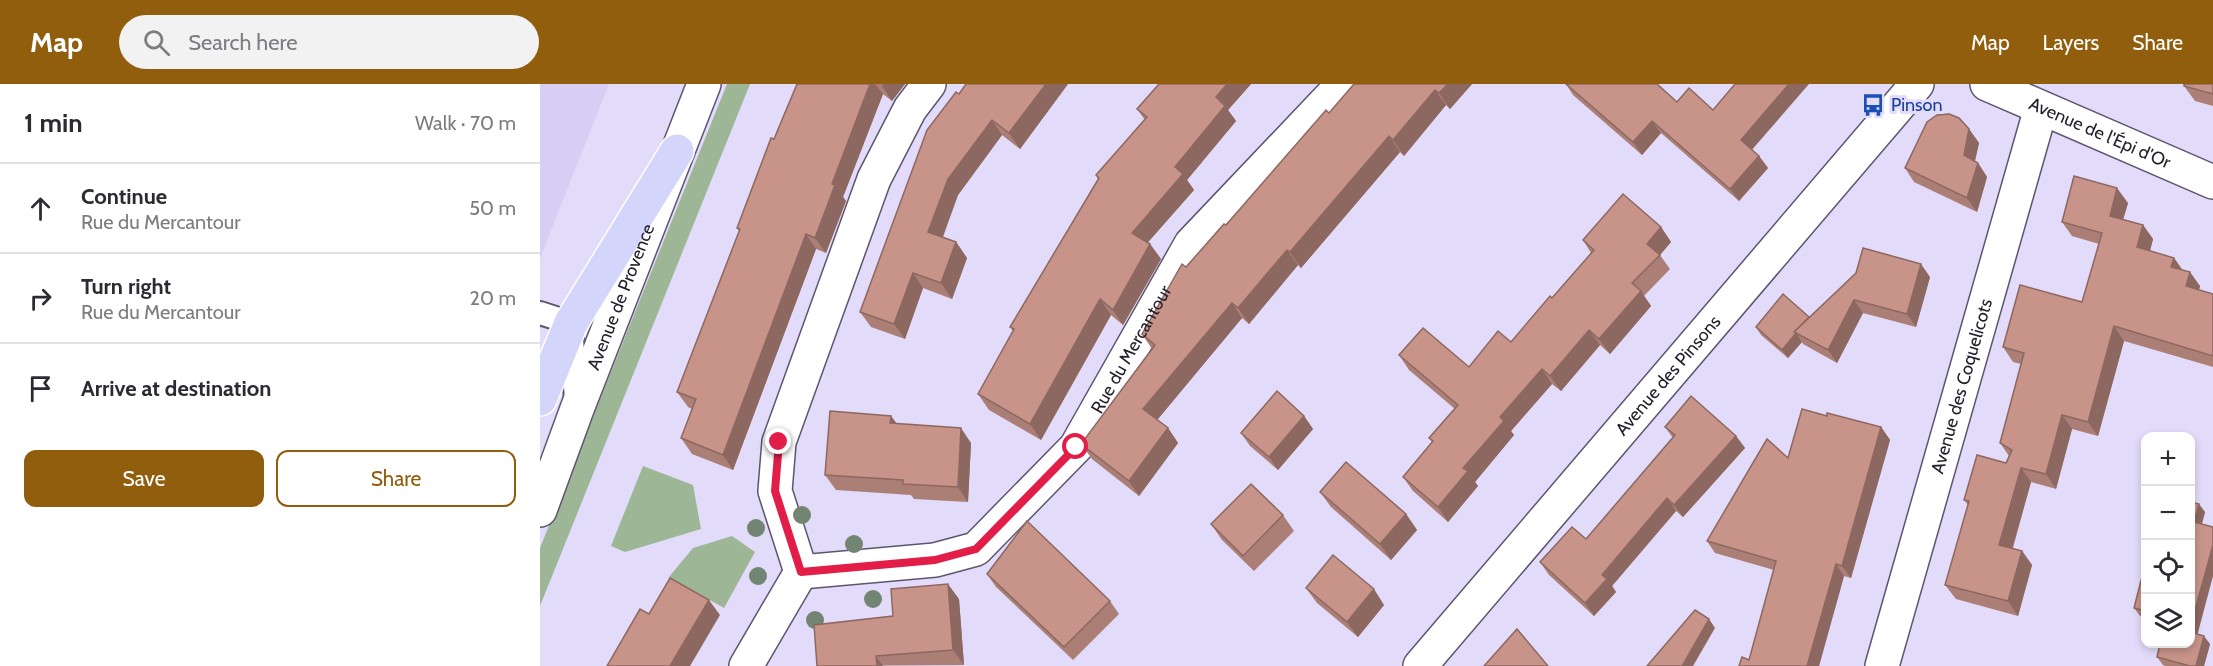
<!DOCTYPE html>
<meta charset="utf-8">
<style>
body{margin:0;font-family:Cabin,sans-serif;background:#f2f2f3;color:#2b2b33}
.controls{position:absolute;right:18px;bottom:18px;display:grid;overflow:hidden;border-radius:12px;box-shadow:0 3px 9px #0003}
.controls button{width:54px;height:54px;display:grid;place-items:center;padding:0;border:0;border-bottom:2px solid #e1e1e2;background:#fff;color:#2b2b33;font:30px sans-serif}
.stop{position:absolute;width:18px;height:18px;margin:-14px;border:4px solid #e11d48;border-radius:50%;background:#fff}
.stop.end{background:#e11d48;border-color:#fff;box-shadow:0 2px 6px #0008}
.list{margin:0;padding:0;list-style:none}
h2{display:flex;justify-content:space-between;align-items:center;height:78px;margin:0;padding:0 24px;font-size:26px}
h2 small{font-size:20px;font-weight:400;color:#7c7c81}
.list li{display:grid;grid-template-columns:39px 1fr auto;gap:18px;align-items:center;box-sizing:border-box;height:90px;padding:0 24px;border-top:2px solid #e1e1e2}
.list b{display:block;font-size:22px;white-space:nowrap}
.list p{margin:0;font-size:20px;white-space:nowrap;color:#7c7c81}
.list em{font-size:20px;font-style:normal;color:#7c7c81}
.actions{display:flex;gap:12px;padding:18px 24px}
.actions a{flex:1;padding:14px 0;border:2px solid #905e0d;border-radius:12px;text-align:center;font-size:21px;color:#905e0d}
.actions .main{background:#905e0d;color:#fff}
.icon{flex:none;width:33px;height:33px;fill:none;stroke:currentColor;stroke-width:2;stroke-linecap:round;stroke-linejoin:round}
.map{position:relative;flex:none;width:1673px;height:582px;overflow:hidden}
header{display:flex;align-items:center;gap:36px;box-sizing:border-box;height:84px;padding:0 30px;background:#905e0d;color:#fff}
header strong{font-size:28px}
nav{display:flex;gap:33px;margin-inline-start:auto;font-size:21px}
.search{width:420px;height:54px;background:#f2f2f3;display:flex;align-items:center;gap:15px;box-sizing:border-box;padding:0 21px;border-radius:33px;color:#7c7c81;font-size:22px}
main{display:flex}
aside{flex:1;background:#fff}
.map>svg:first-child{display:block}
.built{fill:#d8cdf3}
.green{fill:#9db695}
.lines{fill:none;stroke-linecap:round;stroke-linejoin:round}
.lane-casing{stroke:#5d5570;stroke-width:26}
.street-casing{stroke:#5d5570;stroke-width:36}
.secondary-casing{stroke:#5d5570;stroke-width:36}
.primary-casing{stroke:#fff;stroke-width:36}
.lane{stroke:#fff;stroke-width:22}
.street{stroke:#fff;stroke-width:33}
.secondary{stroke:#fff;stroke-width:33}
.primary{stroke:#d4d5fb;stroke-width:33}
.tree{fill:#728572}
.wall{fill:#ac7f76}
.shaded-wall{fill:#8c6860}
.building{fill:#c89489;stroke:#8c6860;stroke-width:1.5}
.route{stroke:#e11d48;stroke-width:8}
.labels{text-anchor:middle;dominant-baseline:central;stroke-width:6;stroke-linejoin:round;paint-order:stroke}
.transit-label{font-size:18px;fill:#164399;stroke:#e3dbfa;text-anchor:start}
.street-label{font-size:18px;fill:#221f2a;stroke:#e3dbfa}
</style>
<header>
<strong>Map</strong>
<div class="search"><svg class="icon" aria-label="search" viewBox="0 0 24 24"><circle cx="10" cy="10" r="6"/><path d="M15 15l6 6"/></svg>Search here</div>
<nav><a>Map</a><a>Layers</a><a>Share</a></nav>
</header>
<main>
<aside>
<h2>1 min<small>Walk · 70 m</small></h2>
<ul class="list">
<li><svg class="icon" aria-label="ahead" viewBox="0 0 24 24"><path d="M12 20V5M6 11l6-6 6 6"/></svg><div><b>Continue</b><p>Rue du Mercantour</p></div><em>50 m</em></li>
<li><svg class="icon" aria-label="right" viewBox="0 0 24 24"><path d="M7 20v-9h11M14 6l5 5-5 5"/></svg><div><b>Turn right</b><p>Rue du Mercantour</p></div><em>20 m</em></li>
<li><svg class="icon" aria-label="arrive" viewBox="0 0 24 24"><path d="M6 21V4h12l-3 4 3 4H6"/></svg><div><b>Arrive at destination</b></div></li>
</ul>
<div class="actions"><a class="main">Save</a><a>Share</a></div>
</aside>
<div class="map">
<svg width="1673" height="582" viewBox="0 0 1673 582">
<rect width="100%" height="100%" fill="#e3dbfa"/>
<path class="built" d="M0,0H69L0,174Z"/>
<g class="green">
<path d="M187,0H210L0,522V464Z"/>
<path d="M103,382L153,401L161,445L85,468L71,462Z"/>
<path d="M192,452L215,468L184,524L129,493L153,464Z"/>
</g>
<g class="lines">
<g class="lane-casing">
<path id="lane" d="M0,229L31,239L36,317"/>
</g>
<g class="street-casing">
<g id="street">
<path id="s1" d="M389,0L370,25L334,95L239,358L235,407L261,488L395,476L436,465L536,363L651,160L803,0"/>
<path id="s2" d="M1447,0L1673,98"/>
<path d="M206,582L261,488"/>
<path id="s3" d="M880,582L1377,0"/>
<path id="s4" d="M1342,582L1501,24"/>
</g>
</g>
<g class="secondary-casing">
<g id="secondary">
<path id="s5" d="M0,426L37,325L164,0"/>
</g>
</g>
<g class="primary-casing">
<path id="primary" d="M0,315L31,239L137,67"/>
</g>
<use href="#lane" class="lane"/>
<use href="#street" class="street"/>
<use href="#secondary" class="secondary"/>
<use href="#primary" class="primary"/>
</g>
<g class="tree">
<circle cx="262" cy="431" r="9"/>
<circle cx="216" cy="444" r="9"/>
<circle cx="314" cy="460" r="9"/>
<circle cx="218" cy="492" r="9"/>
<circle cx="333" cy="515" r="9"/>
<circle cx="275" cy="536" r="9"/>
</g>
<g class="wall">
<path d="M257,0H365L352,17L343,10L303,113L306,117L286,169L276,165L193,386L152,370L141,354L152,325L148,323L137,308L199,147L197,144Z"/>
<path d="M426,0H528L480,65L462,51L418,111L402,153L416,158L427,174L412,215L383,204L365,255L331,243L320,228L419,10Z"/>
<path d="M619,0H711L688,26L696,37L647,96L654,106L607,159L610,160L621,175L583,241L571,231L501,356L449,326L438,310L473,247L470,243L558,95L556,91L605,36L597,25Z"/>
<path d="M932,0L910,25L906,21L864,72L860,68L761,184L758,181L709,240L702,234L617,336L628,344L638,359L599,412L552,375L541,360L612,265L602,250L646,183L789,29Z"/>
<path d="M1026,0H1117L1137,18L1212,66L1219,72L1228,84L1199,117L1121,49L1102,71L1033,11Z"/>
<path d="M1673,0V22L1655,17L1644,2Z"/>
<path d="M1429,45L1439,59L1435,77L1438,79L1447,93L1437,128L1374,98L1365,84Z"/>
<path d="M1588,119L1583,135L1603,141L1613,155L1610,167L1634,174L1642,186L1660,202L1659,206L1673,210V283L1584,257L1558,352L1532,345L1516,405L1491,398L1473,464L1482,467L1492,481L1478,532L1416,515L1405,501L1428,421L1424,416L1466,379L1469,372L1460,359L1481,280L1473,278L1463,263L1542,218L1559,160L1532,152L1522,138Z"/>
<path d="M1121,143L1131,158L1120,171L1130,185L1104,212L1111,222L1070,270L1060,261L1021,307L1012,300L971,347L974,351L935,398L938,402L908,438L873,407L863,393L892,358L889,354L915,325L869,286L859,271L929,283L971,258L1012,214L1051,169L1043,156Z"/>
<path d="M1316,189L1390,193L1376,243L1323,229L1297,279L1263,260L1262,258L1248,274L1221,251L1216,243L1269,233Z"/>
<path d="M351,332L357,340L431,359L428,418L374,415L371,411L296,406L285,391Z"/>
<path d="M764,332L773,345L738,386L710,362L701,349Z"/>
<path d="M1287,332L1341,343L1350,356L1311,494L1304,492L1279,582H1199L1209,576L1234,486L1175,469L1167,457L1248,374Z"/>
<path d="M1125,343L1196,352L1205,364L1143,433L1136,427L1072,502L1076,508L1054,532L1009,491L1000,478L1046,455L1133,354Z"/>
<path d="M780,408L866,430L877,446L851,476L791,423Z"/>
<path d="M1650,418L1665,428L1662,440L1657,550L1670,560L1664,582H1625L1623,581L1617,573L1650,560Z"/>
<path d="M743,431L754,447L714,487L682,456L671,440Z"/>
<path d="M1605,481V534L1600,532L1594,524Z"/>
<path d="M447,490L570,517L579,530L533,576L456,503Z"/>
<path d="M766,504L844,521L818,553L777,519Z"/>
<path d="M419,515L424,581L277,582L353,532Z"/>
</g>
<g class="shaded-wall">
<path d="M330,0H335L343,10L303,113L306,117L286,169L275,154L292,100Z"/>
<path d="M343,0H365L352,17L342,2Z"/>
<path d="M506,0H528L480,65L469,49Z"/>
<path d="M687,0H711L688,26L696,37L647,96L654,106L603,164L592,149L635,83L676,13Z"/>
<path d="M908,0H932L910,25L899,9Z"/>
<path d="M1249,0H1269L1210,68L1201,56Z"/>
<path d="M895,6L906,21L864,72L853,56Z"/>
<path d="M452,36L462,51L418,111L399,164L388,148L408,95Z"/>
<path d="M1112,37L1121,49L1102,71L1093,58Z"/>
<path d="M1429,45L1439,59L1433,85L1424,71Z"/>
<path d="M849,52L860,68L761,184L750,168Z"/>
<path d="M1219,72L1228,84L1199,117L1190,105Z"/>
<path d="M1438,79L1447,93L1437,128L1427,114Z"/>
<path d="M1577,104L1588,119L1580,146L1570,132Z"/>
<path d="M1603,141L1613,155L1607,178L1597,163Z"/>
<path d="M1121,143L1131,158L1120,171L1107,160Z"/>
<path d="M266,150L276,165L193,386L183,371Z"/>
<path d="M416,158L427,174L412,215L401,199Z"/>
<path d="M610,160L621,175L583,241L573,226Z"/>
<path d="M747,166L758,181L709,240L698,224Z"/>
<path d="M1634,174L1644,188L1631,183Z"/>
<path d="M1381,180L1390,193L1376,243L1367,230Z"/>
<path d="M1650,188L1660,202L1656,217L1646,202Z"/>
<path d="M373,189L383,204L365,255L354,240Z"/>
<path d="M1101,207L1111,222L1070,270L1059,255Z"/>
<path d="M560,215L571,231L501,356L490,340Z"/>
<path d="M1314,216L1323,229L1297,279L1288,266Z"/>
<path d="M692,219L702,234L613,341L603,325Z"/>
<path d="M1574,242L1584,257L1558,352L1548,338Z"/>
<path d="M1049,246L1060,261L1021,307L1010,292Z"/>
<path d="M1256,249L1262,258L1248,274L1242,266Z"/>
<path d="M1002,285L1012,300L971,347L974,351L935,398L938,402L908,438L898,423L923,384L960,333Z"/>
<path d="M1522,331L1532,345L1516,405L1506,390Z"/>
<path d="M351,332L362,347L350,339Z"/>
<path d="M764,332L773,345L738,386L729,373Z"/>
<path d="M1341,343L1350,356L1311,494L1302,482Z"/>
<path d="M421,344L431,359L428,418L418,403Z"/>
<path d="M628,344L638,359L599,412L589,397Z"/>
<path d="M1196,352L1205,364L1143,433L1134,421Z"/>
<path d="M1481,384L1491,398L1469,475L1459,461Z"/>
<path d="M1127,414L1136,427L1072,502L1076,508L1054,532L1045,519L1062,491Z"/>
<path d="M1659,420L1665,428L1660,446L1654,438Z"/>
<path d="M866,430L877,446L851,476L840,460Z"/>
<path d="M1673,461V492L1656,556L1650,549V544Z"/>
<path d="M1482,467L1492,481L1478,532L1468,517Z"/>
<path d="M1296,480L1304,492L1279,582H1267Z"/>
<path d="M408,500L419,515L424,581L413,566Z"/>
<path d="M834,505L844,521L818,553L807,538Z"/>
<path d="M169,516L180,531L150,582H130Z"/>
<path d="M1169,535L1175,544L1153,582H1142Z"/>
<path d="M1664,552L1670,560L1664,582H1656Z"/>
<path d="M336,572L343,582H337Z"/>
</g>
<g class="building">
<path d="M257,0H330L292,100L295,101L275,154L266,150L183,371L141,354L156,315L137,308L200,145L197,144L231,54L234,55Z"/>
<path d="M426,0H506L469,49L452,36L408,95L388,148L416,158L401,199L373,189L354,240L320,228L387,46L416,8L419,10Z"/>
<path d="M619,0H687L676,13L685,22L635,83L643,90L592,149L610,160L573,226L560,215L490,340L438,310L474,245L470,243L559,94L556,91L607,33L597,25Z"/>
<path d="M814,0H908L899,9L895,6L853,56L849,52L750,168L747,166L698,224L692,219L603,325L628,344L589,397L541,360L615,261L602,250L642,180L646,183L684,140L686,141L786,26L789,29Z"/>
<path d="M1026,0H1117L1137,18L1149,4L1173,26L1195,0H1249L1201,56L1219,72L1190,105L1112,37L1093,58Z"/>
<path d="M1644,0H1673V10L1644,2Z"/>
<path d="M1409,30L1419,34L1429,45L1424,71L1438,79L1427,114L1365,84L1387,38L1397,31Z"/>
<path d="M1534,92L1577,104L1570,132L1603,141L1597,163L1634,174L1631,183L1650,188L1646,202L1673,210V272L1574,242L1548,338L1522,331L1506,390L1481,384L1459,461L1482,467L1468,517L1405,501L1429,417L1424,416L1437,371L1466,379L1472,366L1460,359L1484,269L1463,263L1480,201L1542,218L1562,149L1522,138Z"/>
<path d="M1083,110L1121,143L1107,160L1120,171L1092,199L1101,207L1059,255L1049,246L1010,292L1002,285L960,333L964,337L923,384L928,387L898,423L863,393L893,357L889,354L918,321L859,271L883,244L929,283L958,247L971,258L1010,212L1012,214L1054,166L1043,156Z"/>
<path d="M1323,164L1381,180L1367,230L1314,216L1288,266L1254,248L1316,189Z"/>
<path d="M1243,210L1269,233L1254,248L1256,249L1242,266L1216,243Z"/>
<path d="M737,307L764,332L729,373L701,349Z"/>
<path d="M1151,312L1196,352L1134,421L1127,414L1062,491L1067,495L1045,519L1000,478L1032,443L1046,455L1135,351L1125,343Z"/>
<path d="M1262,325L1287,332V329L1341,343L1302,482L1296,480L1267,582H1199L1202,573L1209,576L1236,477L1167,457L1227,355L1248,374Z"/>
<path d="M290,327L351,332L350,339L421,344L418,403L363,400V396L285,391Z"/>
<path d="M806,378L866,430L840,460L780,408Z"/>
<path d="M711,400L743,431L703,472L671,440Z"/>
<path d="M1650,418L1659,420L1654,438L1673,443V461L1650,544Z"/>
<path d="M487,437L570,517L524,563L447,490Z"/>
<path d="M793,471L834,505L807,538L766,504Z"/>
<path d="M1605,481V527L1594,524Z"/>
<path d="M130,494L169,516L130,582H67L100,525L109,530Z"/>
<path d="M408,500L413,566L336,572L337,582H277L274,541L353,532L351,505Z"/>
<path d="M1155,526L1169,535L1142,582H1107Z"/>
<path d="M977,545L1008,582H944Z"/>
<path d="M1650,548L1664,552L1656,582H1650L1617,573L1620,560H1650Z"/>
</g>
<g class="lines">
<path class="route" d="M239,358L235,407L261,488L395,476L436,465L536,363"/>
</g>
<defs>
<g id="bus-bare" transform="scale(1.8)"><path d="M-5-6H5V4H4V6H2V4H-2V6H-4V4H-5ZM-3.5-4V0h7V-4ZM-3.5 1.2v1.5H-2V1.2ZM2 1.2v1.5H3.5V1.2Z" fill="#1a4fb4" stroke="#e3dbfa" stroke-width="2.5" paint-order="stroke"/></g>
</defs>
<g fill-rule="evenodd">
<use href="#bus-bare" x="1333" y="21"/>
</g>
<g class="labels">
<g class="transit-label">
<text x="1351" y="21">Pinson</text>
</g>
<g class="street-label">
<text stroke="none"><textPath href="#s2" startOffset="123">Avenue de l'Épi d'Or</textPath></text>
<text stroke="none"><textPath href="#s5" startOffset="228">Avenue de Provence</textPath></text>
<text stroke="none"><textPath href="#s1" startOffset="956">Rue du Mercantour</textPath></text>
<text stroke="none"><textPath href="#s3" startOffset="382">Avenue des Pinsons</textPath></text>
<text stroke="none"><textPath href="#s4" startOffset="291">Avenue des Coquelicots</textPath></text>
</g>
</g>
</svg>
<div class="controls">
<button>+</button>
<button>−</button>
<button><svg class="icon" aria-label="locate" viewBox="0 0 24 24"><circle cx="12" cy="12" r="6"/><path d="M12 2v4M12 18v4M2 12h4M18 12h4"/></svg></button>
<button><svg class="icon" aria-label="layers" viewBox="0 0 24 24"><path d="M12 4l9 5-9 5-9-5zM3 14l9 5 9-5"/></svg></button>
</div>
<div class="stop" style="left:536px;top:363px"></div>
<div class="stop end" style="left:239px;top:358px"></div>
</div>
</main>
